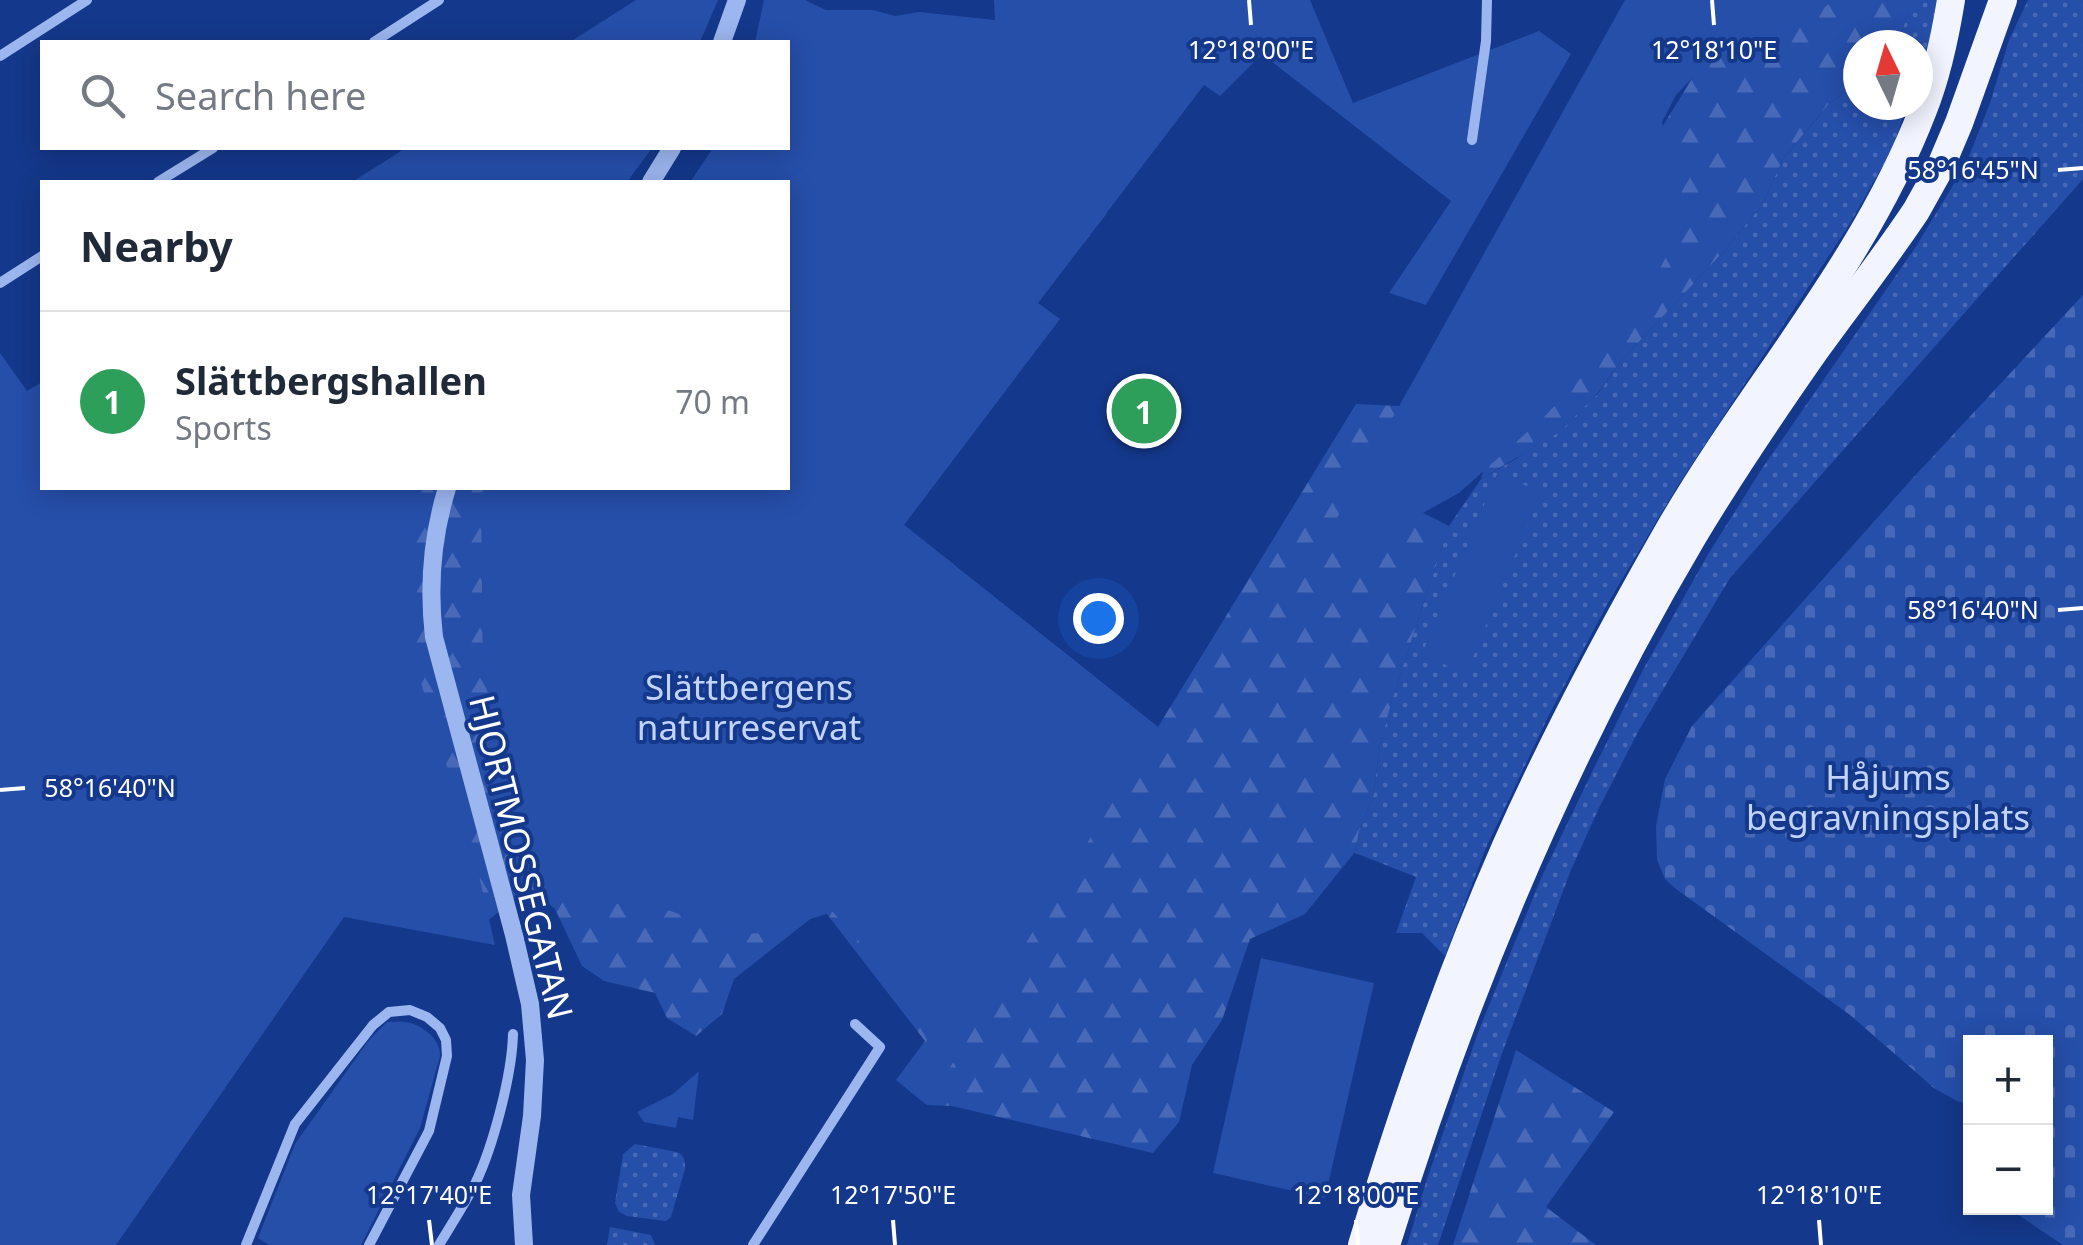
<!DOCTYPE html>
<meta charset="utf-8">
<style>
body{margin:0;font-family:"Noto Sans",sans-serif;background:#f2f2f3;color:#1f2937}
.controls{position:absolute;right:30px;bottom:30px;display:grid;overflow:hidden;border-radius:0px;box-shadow:0 5px 25px #0003}
.controls button{width:90px;height:90px;display:grid;place-items:center;padding:0;border:0;border-bottom:2px solid #e0e1e3;background:#fff;color:#1f2937;font:50px sans-serif}
.compass{position:absolute;left:1843px;top:30px;width:90px;height:90px;border-radius:50%;background:#fff;box-shadow:0 5px 25px #0003;rotate:355deg}
.you{position:absolute;left:1098px;top:618px;width:35px;height:35px;margin:-25px;border:8px solid #fff;border-radius:50%;background:#1a73e8;box-shadow:0 0 0 15px #1a73e833}
.badge{display:grid;place-items:center;width:65px;height:65px;border-radius:50%;background:#b45309;color:#fff;font-size:32px;font-weight:700}
.pin{position:absolute;translate:-50% -50%;border:5px solid #fff;box-shadow:0 2px 10px #0006}
.list{margin:0;padding:0;list-style:none}
h2{display:flex;justify-content:space-between;align-items:center;height:130px;margin:0;padding:0 40px;font-size:42px}
h2 small{font-size:32px;font-weight:400;color:#747a83}
.list li{display:grid;grid-template-columns:65px 1fr auto;gap:30px;align-items:center;box-sizing:border-box;height:180px;padding:0 40px;border-top:2px solid #e0e1e3}
.list b{display:block;font-size:38px;white-space:nowrap}
.list p{margin:0;font-size:32px;white-space:nowrap;color:#747a83}
.list em{font-size:32px;font-style:normal;color:#747a83}
.icon{flex:none;width:55px;height:55px;fill:none;stroke:currentColor;stroke-width:2;stroke-linecap:round;stroke-linejoin:round}
.map{position:relative;flex:none;width:2083px;height:1245px;overflow:hidden}
.search{position:absolute;background:#fff;box-shadow:0 5px 25px #0003;left:40px;top:40px;width:750px;height:110px;display:flex;align-items:center;gap:25px;box-sizing:border-box;padding:0 35px;border-radius:0px;color:#747a83;font-size:38px}
.panel{position:absolute;background:#fff;box-shadow:0 5px 25px #0003;left:40px;top:180px;width:750px;height:310px;border-radius:0px}
.map>svg:first-child{display:block}
.grass{fill:url(#grass-dots)}
.forest{fill:url(#forest-firs)}
.cemetery{fill:url(#cemetery-stones)}
.park{fill:#264faa}
.lines{fill:none;stroke-linecap:round;stroke-linejoin:round}
.minor{stroke:#9cb7f0;stroke-width:10}
.tertiary{stroke:#9cb7f0;stroke-width:18}
.trunk{stroke:#f2f5ff;stroke-width:28}
.ticks{fill:none;stroke:#fff;stroke-width:4}
.labels{text-anchor:middle;dominant-baseline:central;stroke-width:8;stroke-linejoin:round;paint-order:stroke}
.park-label{font-size:35px;fill:#c2d4fc;stroke:#14388b}
.street-label{font-size:35px;fill:#fff;stroke:#14388b}
.ticks-label{font-size:25px;text-anchor:middle;fill:#fff;stroke:#14388b;stroke-width:8;stroke-linejoin:round;paint-order:stroke}
</style>
<div class="map">
<svg width="2083" height="1245" viewBox="0 0 2083 1245">
<defs>
<pattern id="grass-dots" width="8" height="8" patternUnits="userSpaceOnUse" patternTransform="scale(2.5)"><rect width="8" height="8" fill="#264faa"/><path d="M2 2h.1M6 6h.1" fill="none" stroke="#4769b7" stroke-width="1.8" stroke-linecap="round"/></pattern>
<pattern id="forest-firs" width="22" height="20" patternUnits="userSpaceOnUse" patternTransform="scale(2.5)"><rect width="22" height="20" fill="#264faa"/><path d="M5 1l3.5 6h-7zM16 11l3.5 6h-7z" fill="#4769b7"/></pattern>
<pattern id="cemetery-stones" width="16" height="16" patternUnits="userSpaceOnUse" patternTransform="scale(2.5)"><rect width="16" height="16" fill="#264faa"/><path d="M2 7V4a2 2 0 0 1 4 0v3zM10 15v-3a2 2 0 0 1 4 0v3z" fill="#4769b7"/></pattern>
</defs>
<rect width="100%" height="100%" fill="#14388b"/>
<g class="grass">
<path d="M1909,0H1938L1931,39L1918,74V45H1897L1909,10Z"/>
<path d="M2028,0H2083V179L1730,578L1639,730L1599,808L1571,870L1501,1056L1438,1245H1407L1427,1179L1479,1030L1542,876L1595,766L1643,670L1707,556L1761,470L1915,248L1966,164L1990,103L2009,40Z"/>
<path d="M1858,81V105H1907L1893,148L1849,225L1677,487L1608,603L1549,715L1485,850L1445,956L1422,933H1396L1416,877L1355,853L1359,831L1373,797L1380,744L1394,693L1449,526L1481,479L1516,459L1597,395L1622,360L1726,249L1762,205L1783,159L1828,105Z"/>
<path d="M635,1144L677,1152C685,1156 685,1161 685,1169L671,1217L666,1221L627,1216L619,1212L615,1203L623,1154Z"/>
<path d="M610,1227L651,1235L655,1245H607Z"/>
</g>
<g class="forest">
<path d="M1823,0H1909V10L1897,45H1858V81L1828,105L1811,125L1783,159L1762,205L1726,249L1622,360L1597,394L1561,431L1481,479L1493,436L1619,197L1717,38Z"/>
<path d="M1107,213L1037,304L904,525L1158,727L1356,404L1399,406L1384,493L1449,526L1394,693L1380,744L1373,797L1359,831L1355,852L1305,914L1250,939L1222,1020L1192,1065L1179,1122L1153,1153L952,1106L927,1105L896,1080L925,1041L823,909L734,979L722,1014L696,1036L667,1018L655,993L604,981L582,966L555,909L529,887L480,927L302,900L0,1173V414L42,488H788Z"/>
<path d="M1516,1050L1614,1112L1546,1207L1596,1245H1453Z"/>
</g>
<path class="cemetery" d="M2083,295V1245H2063L2008,1208H2046V1120L2050,1115L2046,1114V1042H1970V1105L1957,1101L1934,1088L1850,1015L1676,889L1665,879L1657,860L1656,826L1665,779L1692,726L1911,480Z"/>
<g class="park">
<path d="M636,0H718L700,42H570Z"/>
<path d="M764,0H805L826,10H873L895,16L919,12L995,20L994,0H1310L1353,103L1539,31L1571,54L1426,305L1389,293L1451,201L1262,54L1220,96L1204,85L1038,303L1060,319L904,525L1158,727L927,1105L896,1080L936,1029L833,912L765,933L731,934L671,911L544,894L483,676L481,494L485,488H788V182H690L713,148H788V42H755Z"/>
<path d="M1625,0H1835L1808,18L1742,42L1699,71L1676,95L1662,122L1668,157L1681,194L1678,233L1633,322L1546,415L1459,493L1341,558L1323,543Z"/>
<path d="M406,148H652L627,182H352Z"/>
<path d="M0,353L27,391L42,382V488H423L419,497L411,574L410,626L421,683L473,850L495,945L344,917L116,1245H0Z"/>
<path d="M1497,474L1541,492L1466,674L1422,654Z"/>
<path d="M1261,958L1374,983L1325,1198L1213,1173Z"/>
<path d="M387,1022C393,1022 399,1021 405,1022C422,1024 441,1039 440,1056L420,1128L361,1245H269L258,1238L295,1144L369,1040Z"/>
<path d="M699,1071L693,1120L678,1117L676,1128L644,1122L637,1112L673,1094Z"/>
</g>
<g class="lines">
<g class="minor">
<path d="M374,42L439,0"/>
<path d="M0,56L87,0"/>
<path d="M1472,140L1486,41L1487,0"/>
<path d="M158,182L213,148"/>
<path d="M0,283L42,256"/>
<path d="M246,1245L295,1124L373,1025L389,1012L410,1010L427,1017L440,1028L446,1040L447,1056L429,1131L369,1245"/>
<path d="M439,1245C451,1225 464,1205 475,1184C493,1147 512,1075 513,1034"/>
<path d="M753,1245L880,1047L855,1024"/>
</g>
<g class="tertiary">
<path d="M722,42L737,0"/>
<path d="M651,182L672,148"/>
<path d="M447,488C432,537 428,586 434,637L514,935L530,1004L535,1060L532,1116L521,1195L524,1245"/>
</g>
<g class="trunk">
<path d="M1362,1245C1403,1109 1449,976 1506,846C1554,738 1610,633 1669,530C1751,388 1864,264 1923,110C1937,75 1945,37 1951,0"/>
<path d="M1386,1245C1462,998 1561,759 1693,536C1731,473 1772,412 1814,352C1848,305 1884,259 1916,211L1940,168L1959,123L2003,0"/>
</g>
</g>
<path class="ticks" d="M1249,0L1251,25M1712,0L1714,25M2058,170L2083,168M2058,610L2083,608M0,790L25,788M429,1220L432,1245M893,1220L895,1245M1356,1220L1358,1245M1819,1220L1821,1245"/>
<g class="labels">
<g class="park-label">
<text x="749" y="686">Slättbergens<tspan x="749" dy="40">naturreservat</tspan></text>
<text x="1888" y="776">Håjums<tspan x="1888" dy="40">begravningsplats</tspan></text>
</g>
<g class="street-label">
<text transform="translate(522 857) rotate(76)">HJORTMOSSEGATAN</text>
</g>
</g>
<g class="ticks-label">
<text x="1251" y="59">12°18'00"E</text>
<text x="1714" y="59">12°18'10"E</text>
<text x="1973" y="179">58°16'45"N</text>
<text x="1973" y="619">58°16'40"N</text>
<text x="110" y="797">58°16'40"N</text>
<text x="429" y="1204">12°17'40"E</text>
<text x="893" y="1204">12°17'50"E</text>
<text x="1356" y="1204">12°18'00"E</text>
<text x="1819" y="1204">12°18'10"E</text>
</g>
</svg>
<div class="controls">
<button>+</button>
<button>−</button>
</div>
<svg class="compass" viewBox="-18 -18 36 36"><path d="M0-13l5 13h-10z" fill="#e53935"/><path d="M0 13l5-13h-10z" fill="#747a83"/></svg>
<div class="you"></div>
<div class="pin badge" style="left:1144px;top:411px;background:#2e9e5b">1</div>
<div class="search"><svg class="icon" aria-label="search" viewBox="0 0 24 24"><circle cx="10" cy="10" r="6"/><path d="M15 15l6 6"/></svg>Search here</div>
<section class="panel">
<h2>Nearby<small></small></h2>
<ul class="list">
<li><span class="badge" style="background:#2e9e5b">1</span><div><b>Slättbergshallen</b><p>Sports</p></div><em>70 m</em></li>
</ul>
</section>
</div>
